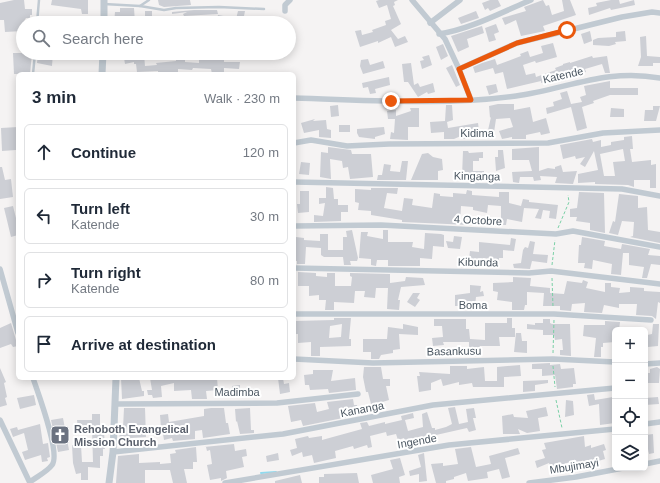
<!DOCTYPE html>
<meta charset="utf-8">
<style>
body{margin:0;font-family:Helvetica,sans-serif;background:#f2f2f3;color:#1f2937}
.controls{position:absolute;right:12px;bottom:12px;display:grid;overflow:hidden;border-radius:6px;box-shadow:0 2px 10px #0003}
.controls button{width:36px;height:36px;display:grid;place-items:center;padding:0;border:0;border-bottom:1px solid #e0e1e3;background:#fff;color:#1f2937;font:20px sans-serif}
.stop{position:absolute;width:12px;height:12px;margin:-9px;border:3px solid #ea580c;border-radius:50%;background:#fff}
.stop.end{background:#ea580c;border-color:#fff;box-shadow:0 1px 4px #0008}
.list{margin:0;padding:0;list-style:none}
h2{display:flex;justify-content:space-between;align-items:center;height:52px;margin:0;padding:0 16px;font-size:17px}
h2 small{font-size:13px;font-weight:400;color:#747a83}
.list li{display:grid;grid-template-columns:26px 1fr auto;gap:12px;align-items:center;box-sizing:border-box;height:56px;margin:0 8px 8px;padding:0 8px;border:1px solid #e0e1e3;border-radius:6px}
.list b{display:block;font-size:15px;white-space:nowrap}
.list p{margin:0;font-size:13px;white-space:nowrap;color:#747a83}
.list em{font-size:13px;font-style:normal;color:#747a83}
.icon{flex:none;width:22px;height:22px;fill:none;stroke:currentColor;stroke-width:2;stroke-linecap:round;stroke-linejoin:round}
.map{position:relative;flex:none;width:660px;height:483px;overflow:hidden}
.search{position:absolute;background:#fff;box-shadow:0 2px 10px #0003;left:16px;top:16px;width:280px;height:44px;display:flex;align-items:center;gap:10px;box-sizing:border-box;padding:0 14px;border-radius:22px;color:#747a83;font-size:15px}
.panel{position:absolute;background:#fff;box-shadow:0 2px 10px #0003;left:16px;top:72px;width:280px;height:308px;border-radius:6px}
.map>svg:first-child{display:block}
.lines{fill:none;stroke-linecap:round;stroke-linejoin:round}
.stream{stroke:#90daee;stroke-width:2}
.building{fill:#cdcfd5;fill-rule:evenodd}
.path{stroke:#7ad0a6;stroke-width:1;stroke-dasharray:3 2;stroke-linecap:butt}
.service{stroke:#c1cad2;stroke-width:2.5}
.minor{stroke:#c1cad2;stroke-width:5.5}
.tertiary{stroke:#c1cad2;stroke-width:7}
.route{stroke:#ea580c;stroke-width:5}
.labels{text-anchor:middle;dominant-baseline:central;stroke-width:4;stroke-linejoin:round;paint-order:stroke}
.street-label{font-size:11px;fill:#4a5661;stroke:#fff}
.worship-label{font-size:11px;font-weight:bold;fill:#5b616d;stroke:#fff;text-anchor:start}
</style>
<div class="map">
<svg width="660" height="483" viewBox="0 0 660 483">
<rect width="100%" height="100%" fill="#f5f3f3"/>
<g class="lines">
<path class="stream" d="M261,473L276,472"/>
</g>
<g class="building">
<path d="M14,0H24L25,9H32V15H30V18H26L23,23V31L5,32L4,20H0V3Z"/>
<path d="M52,0H88V14H82L81,9L51,5Z"/>
<path d="M158,0H190L191,5L164,7L159,5Z"/>
<path d="M379,0H398L394,2L395,5L393,6L401,24L391,30L398,39L405,36L408,42L395,47L391,37L378,43V41L360,47L355,31L361,30L362,35L373,32L372,30L386,25L385,21L391,19L387,5L379,8L376,1Z"/>
<path d="M490,0H498L501,6L490,11L488,8L485,10L482,3Z"/>
<path d="M543,0L546,6L549,5L552,15L564,11L562,0H570L576,15L543,26L545,31L521,36L516,20L505,25L502,18L526,11L524,7Z"/>
<path d="M611,0H619L620,4L634,0L635,5L611,10L610,8L589,15L588,8L597,6L596,3Z"/>
<path d="M120,8H134L135,23H114L115,12H120Z"/>
<path d="M194,10H217L218,14L184,16L183,14L187,12L172,14V12Z"/>
<rect x="145" y="11" width="7" height="12"/>
<path d="M238,11H245L244,16L256,18L255,23H235Z"/>
<path d="M476,11L479,18L461,24L458,18Z"/>
<path d="M218,15L229,17V23H216Z"/>
<path d="M496,24L499,32L494,34L496,40L489,42L485,28Z"/>
<path d="M482,26L484,33L467,39L469,47L458,52L451,36Z"/>
<path d="M590,31L592,41L584,44L581,34Z"/>
<path d="M625,31L626,41L615,42L616,44L609,46L593,45V40L598,38L616,37V32Z"/>
<path d="M646,36L647,56L660,57V63H653V66H638L641,57L640,37Z"/>
<path d="M553,43L557,57L536,63L535,61L523,65L526,75L535,73L536,77L556,70L555,68L563,65V64L570,62V63L592,56L593,58L607,56L610,73H605L602,64L585,69L586,72L567,77L566,74L541,83V81L507,89L503,72L495,74L493,68L475,73L473,67L482,63L495,59L497,65L521,56L520,54L528,51L530,57L543,53L541,46Z"/>
<path d="M443,44L448,56L441,60L436,47Z"/>
<path d="M13,53H32L30,74H14Z"/>
<path d="M38,53H53L52,66L37,63Z"/>
<path d="M144,54L145,66L157,65L156,63L176,61V55L185,54V62L199,63V57L213,58V60H224V62H240L239,69L224,68V72L212,74L211,69L193,68L192,70L178,69V74H158V71L137,72L136,64H134V62L125,64L124,58Z"/>
<path d="M429,55L432,65L422,69L420,61L424,60L422,57Z"/>
<path d="M368,59L370,65L383,61L385,68L363,74L360,66L361,60Z"/>
<path d="M411,63L414,85L418,83L420,87L433,83L435,92L428,94L427,92L418,97L408,82H404L402,64Z"/>
<path d="M452,65L460,85L456,87L446,68Z"/>
<path d="M389,77L390,85L375,89L376,93L370,94L368,87L363,88L362,83Z"/>
<path d="M610,81V88H638V95H610L593,101L594,103L582,107L587,128L577,131L571,107L547,114L546,108L554,106L553,102L562,99L560,93L567,91L571,104L582,102L580,97L586,95L584,86Z"/>
<path d="M496,84L498,92L489,95L486,86Z"/>
<path d="M498,104H514V110L530,107L533,122L546,118L550,133L541,135L540,132L526,135V139H512V137L502,139L499,131L513,127L510,118L496,119L493,139H486L491,117L490,118L489,106Z"/>
<path d="M338,105L339,116L331,117L330,106Z"/>
<path d="M446,105H452L453,120L447,122L448,128L478,123L480,138L463,139V135L454,139H444V132L431,133L430,122L445,121Z"/>
<path d="M653,106H660L656,121H644L645,110H653Z"/>
<path d="M410,108H419V127H408V140L390,139L391,132L394,133L395,119H388L387,111L396,110V116L411,111Z"/>
<path d="M611,108L624,109V117H610Z"/>
<path d="M315,119L313,121L326,120L327,129L331,130V138L319,137V130L304,133L301,123Z"/>
<rect x="339" y="125" width="11" height="7"/>
<path d="M18,127L16,150L2,151L1,128Z"/>
<path d="M384,127L385,134L375,137V139L359,137L357,133V129Z"/>
<path d="M632,136L633,149H630L632,162L651,160V165L656,164V188H650V180H634V187L628,185L595,184V182L578,183V174L598,170L594,151L585,167L580,164L585,157L576,159L575,156L563,159L560,145L592,139L593,142L601,140V147L611,145V142L624,140V137ZM623,149L625,161L613,162L615,176H604L600,154Z"/>
<path d="M328,147L351,150L352,154H371L373,177L350,179L348,167L343,168L342,161L330,159L331,179L320,177L321,152L328,153Z"/>
<path d="M539,147V171L548,168L555,169V167L561,165L563,172L577,171L573,184L555,183L557,177L540,176L541,180L534,181L533,177H520L519,183L513,182L512,172L532,171L529,160H512V149Z"/>
<path d="M498,150H503L505,168L496,171L495,157H498Z"/>
<path d="M463,151H468L469,153L483,152V158H479V161H473V171H484V182H475V178L462,176Z"/>
<path d="M428,153L433,157L442,159L443,170L438,171V180H411L422,154Z"/>
<path d="M402,161H408L406,180H377L378,175H382L384,164L391,165L390,171L400,172Z"/>
<path d="M301,162L310,163L309,175L299,174Z"/>
<path d="M0,167H2L5,180L11,179L13,197L0,199Z"/>
<path d="M326,187L333,188L334,199H338V205H348V212H341V221L314,222V215L323,216L325,203L319,204V198H326Z"/>
<path d="M371,188H398L397,194L387,193L384,208L402,211L404,198L413,199L412,205L432,208L434,193L440,194V196L453,197V193L466,194L467,190L472,191V195L499,197V192H509V203L521,206L523,199L529,200V202L558,205L556,219L549,218L550,211L543,210L541,219L535,218L539,209L524,208L522,222L507,219L506,225H501V206L488,205L487,213L473,210V207L461,206L460,222L470,223V225L402,222V220L371,215V211L358,210L359,203L355,202V189L371,190Z"/>
<path d="M300,191H309V212L298,213L297,204H300Z"/>
<path d="M579,192L604,193L605,233L590,230V223L576,221L577,217H570V209L577,208Z"/>
<path d="M619,194L638,196V208L647,207L648,230L660,232V243L630,237L633,236L634,222L622,221L618,235L609,233L613,221L615,222Z"/>
<path d="M13,206L16,218H18V235L11,237L4,208Z"/>
<path d="M352,230L358,258L357,261H350L351,265H344L343,257H324L321,255V248L306,247L305,264H297V261H295L296,237L304,238V240L320,241V234H328V250H343V237H347L346,231Z"/>
<path d="M383,230H388V242H413L412,247L424,249L425,233L441,234L444,235V247L433,246L432,259L420,258V266H388V260H377L376,266L371,265V259L359,258L361,232H368L367,236L383,239Z"/>
<path d="M454,236L462,237L460,249L448,248L446,241L453,242Z"/>
<path d="M582,237L605,241L604,246L621,249L622,244L650,249L648,255L660,256V265L651,264L647,278H642L644,267L629,265V253H623L621,275L611,274L612,264L593,260L592,269L584,268L585,263H578L579,245H581Z"/>
<path d="M511,238L516,239L514,251L503,250V258H499V260L483,258V265H476V260L469,259L470,251L479,252V242L510,245Z"/>
<path d="M530,241L535,242L533,254L548,255L547,263L532,261L530,269L514,268L513,264L521,263L523,250L525,247L528,248Z"/>
<path d="M298,272L316,273V276L327,277V273H335V286H351L352,277L350,276V273L390,274V283L405,281L406,277L423,278L425,285L401,287L398,300H400L399,310L387,309L388,288H376L375,298L364,297L365,291H355L354,303L334,302V310H325L326,300H319V295L309,296V286H298Z"/>
<path d="M513,277L531,278L530,286L550,288V293L564,294L567,281L582,283L583,280L588,282L586,288L605,292V283H611V287L620,288L619,293L630,292V287L644,288V291L660,292V303L658,302L656,319L652,316L636,315L637,304H619V308L604,305L602,313L584,312L585,303L572,304L571,311L560,310V306H543L544,293L527,292V305H525L524,310H512V302L497,300L498,292L493,291V283L513,282Z"/>
<path d="M470,285L481,286L480,292L483,291L484,296L476,297L475,306H455V295L470,293Z"/>
<path d="M413,293H420L417,298L420,300L415,307L407,302Z"/>
<path d="M334,318H351L349,339H351V346L320,347V356H311V342L298,343V334H294V321L334,320ZM342,324L341,337L329,338L330,326Z"/>
<path d="M507,318H512V328H515V337H499L500,346H480V355H469V342H443L444,345L433,346L432,338L443,337L442,326H434V319H466V329H469L470,339L485,340V323H507Z"/>
<path d="M543,319H550V323L552,324H570L571,356L560,355V350H563L562,339L555,340L554,335H543V330L527,329V324L535,325V323H543Z"/>
<path d="M605,321L620,322L619,330H615V342L603,343V347H601V357H594L596,338L583,336L584,325H605Z"/>
<path d="M11,323L16,340H18V346L13,347L11,344L0,348V328Z"/>
<path d="M403,324L418,327V335L399,334L400,349L393,350V353L381,355L379,359H371V352H363V339H387L388,327L403,329Z"/>
<path d="M653,324H659L658,346L648,347L647,335L652,334Z"/>
<path d="M516,333H521L522,341H527V353L514,352Z"/>
<path d="M550,363V365L560,364L561,369L574,368L576,384H573V387L557,389L555,375L542,376V369H532V364Z"/>
<path d="M520,365L521,376L504,377V387H473L472,383L459,385V382L443,386L441,379L431,383V390L419,392L417,376H420L419,372L450,374V366H467V369L484,367L485,381H497V367Z"/>
<path d="M364,367H381L383,379H390V386H386L389,400L379,403L381,411L373,412L368,392H366L363,377Z"/>
<path d="M657,367L660,369L659,383H645V373H650V369Z"/>
<path d="M0,368L6,382L4,383L7,397L5,398L7,405L0,407Z"/>
<path d="M313,370H333L331,381L355,378L356,390L329,393L328,389L310,390L309,385H305L304,375L313,374Z"/>
<path d="M121,378H139L142,391H144V396L122,399Z"/>
<path d="M150,378H217L218,390L206,391L207,399H192L191,390L174,391V383L161,386L162,397L153,398L152,395H148L147,390H152Z"/>
<path d="M278,378H283L284,384L289,383L290,392L280,394Z"/>
<path d="M548,380V383L535,385V391L523,392V381Z"/>
<path d="M240,385V396H233L232,386Z"/>
<path d="M594,394L595,400L613,397L615,423L600,425L599,404L589,406L587,395Z"/>
<path d="M34,395L36,405L20,409L17,398Z"/>
<path d="M658,397L659,404L645,405V398Z"/>
<path d="M353,399L354,405H357L358,415L303,426L301,420L291,422L288,406L315,403L317,412L329,409L327,402Z"/>
<path d="M566,400L573,401L574,415L565,417Z"/>
<path d="M455,407L459,424L468,422L466,409L474,408L476,418H473L476,430L469,432L467,428L436,435L438,441L433,443L407,448L404,438L398,440L396,434L387,436L386,432L370,436L372,447L368,448L367,445L354,449L353,446L335,451L336,458L314,463L312,455L303,457L302,452L292,456L290,450L297,448L295,439L308,436L309,438L322,436V440L362,429L360,423L367,422L369,426L385,422V424L402,420L401,416L413,413L414,418L405,420L408,431L423,427L422,414L427,412L432,428H435V430L446,427L452,424L448,408Z"/>
<path d="M546,407L548,416L538,418L540,431L527,433L518,429L520,434H503L502,416L513,414L514,417L528,418L526,411Z"/>
<path d="M124,408H145L146,437L131,438L130,446L119,447L120,428H123Z"/>
<path d="M211,408H224L226,423H228L230,434L203,438L202,430L195,431V439L173,441L172,438L164,440L163,434L158,435L156,429L161,428L160,415L168,414L169,422L204,416V409Z"/>
<path d="M250,408L251,430H254V433L240,434L237,421L236,422L235,409Z"/>
<path d="M92,414H100V431H104L105,449H103V456H100V468L88,467V480H81V473L76,474L73,463L72,445H81L82,462H93L92,428L78,429L77,420H92Z"/>
<path d="M63,418L69,450L58,452L51,420Z"/>
<path d="M40,424L43,444L48,443L50,457L47,458L48,461L42,462L41,455L25,460L22,452L28,450L24,433L13,437L10,429L17,427L18,430Z"/>
<path d="M653,434L654,453L649,454L645,435Z"/>
<path d="M584,436L585,447L591,445V448L604,444L606,450L603,451L605,459L578,467L576,460L558,466L560,470L552,473L549,463L537,468L535,461L545,458L542,450L546,449L544,443Z"/>
<path d="M234,444L235,451L246,449L247,456L242,457L244,467L226,471L227,478L221,481V478L210,480L207,465L212,464L210,450L207,451L206,447H204Z"/>
<path d="M196,447L197,462H193V469H184L187,483H173L170,470H145V483H116L118,456L139,454V463L160,462V464L171,463L170,454L176,453L175,450Z"/>
<path d="M471,447L476,467L491,464L489,456L518,448L520,454L505,458L510,477L502,479L499,469L487,472L488,478L468,481L466,473L454,477V479L446,481V483H436L431,464L443,463V466L458,464L455,449Z"/>
<path d="M278,453L279,460L267,462L266,456Z"/>
<path d="M424,453L427,481L419,482V474L410,476L409,471L421,467L418,455Z"/>
<path d="M400,458L405,475L399,477L400,483H373L371,475L393,469L390,460Z"/>
<path d="M357,473L359,483H319V477H324V474Z"/>
<path d="M300,475L302,483H275V481Z"/>
</g>
<g class="lines">
<g class="path">
<path d="M558,228L569,202L568,195"/>
<path d="M552,265L555,240"/>
<path d="M552,278L553,307"/>
<path d="M553,353L554,320"/>
<path d="M553,366L555,387"/>
<path d="M556,400L562,428"/>
</g>
<g class="service">
<path d="M104,4L140,6L164,10L176,8L219,7L264,9"/>
<path d="M140,6L149,0"/>
<path d="M37,23L39,0"/>
<path d="M210,53L284,56"/>
<path d="M33,74L35,53"/>
</g>
<g class="minor">
<path d="M412,0L445,39L459,69L471,100"/>
<path d="M285,11V5L290,0"/>
<path d="M430,23L460,0"/>
<path d="M439,34C471,29 502,12 531,0"/>
<path d="M459,69L517,43L622,17L652,12L660,13"/>
<path d="M294,98C366,100 445,106 516,96C567,89 606,68 660,78"/>
<path d="M294,143L311,140L347,146L389,144L548,143L603,133L660,130"/>
<path d="M294,182L622,189L660,196"/>
<path d="M294,226L381,225L556,234L573,231L660,247"/>
<path d="M294,268L529,273L551,271L660,284"/>
<path d="M0,269L18,333"/>
<path d="M294,314H554L651,320"/>
<path d="M294,359L373,363L553,359L615,362"/>
<path d="M645,364L660,363"/>
<path d="M116,404L277,403L358,394"/>
<path d="M0,420L30,483"/>
<path d="M645,424L660,422"/>
<path d="M113,452L283,434L433,405L615,388"/>
<path d="M645,464L660,461"/>
<path d="M30,482C36,477 47,472 52,465C61,454 38,393 33,378"/>
<path d="M225,483L449,445L615,429"/>
<path d="M529,483L576,477L623,468"/>
</g>
<g class="tertiary">
<path d="M104,23V0"/>
<path d="M102,74L103,53"/>
<path d="M109,483L113,452L116,378"/>
</g>
</g>
<g class="lines">
<path class="route" d="M391,101L471,100L459,69L517,43L567,30"/>
</g>
<defs>
<g id="church-square" transform="scale(1)"><rect x="-9" y="-9" width="18" height="18" rx="4" fill="#6b7280" stroke="#fff"/><path d="M-1.2-6h2.4v3.5h3.3v2.4h-3.3V6h-2.4V-.1h-3.3v-2.4h3.3Z" fill="#fff"/></g>
</defs>
<g fill-rule="evenodd">
<use href="#church-square" x="60" y="435"/>
</g>
<g class="labels">
<g class="street-label">
<text transform="translate(563 75) rotate(-13)">Katende</text>
<text x="477" y="133">Kidima</text>
<text transform="translate(477 176) rotate(1)">Kinganga</text>
<text transform="translate(478 220) rotate(3)">4 Octobre</text>
<text transform="translate(478 262) rotate(1)">Kibunda</text>
<text x="473" y="305">Boma</text>
<text transform="translate(454 351) rotate(-1)">Basankusu</text>
<text x="237" y="392">Madimba</text>
<text transform="translate(362 409) rotate(-11)">Kananga</text>
<text transform="translate(417 441) rotate(-10)">Ingende</text>
<text transform="translate(574 466) rotate(-9)">Mbujimayi</text>
</g>
<g class="worship-label">
<text x="74" y="429">Rehoboth Evangelical<tspan x="74" dy="13">Mission Church</tspan></text>
</g>
</g>
</svg>
<div class="controls">
<button>+</button>
<button>−</button>
<button><svg class="icon" aria-label="locate" viewBox="0 0 24 24"><circle cx="12" cy="12" r="6"/><path d="M12 2v4M12 18v4M2 12h4M18 12h4"/></svg></button>
<button><svg class="icon" aria-label="layers" viewBox="0 0 24 24"><path d="M12 4l9 5-9 5-9-5zM3 14l9 5 9-5"/></svg></button>
</div>
<div class="stop" style="left:567px;top:30px"></div>
<div class="stop end" style="left:391px;top:101px"></div>
<div class="search"><svg class="icon" aria-label="search" viewBox="0 0 24 24"><circle cx="10" cy="10" r="6"/><path d="M15 15l6 6"/></svg>Search here</div>
<section class="panel">
<h2>3 min<small>Walk · 230 m</small></h2>
<ul class="list">
<li><svg class="icon" aria-label="ahead" viewBox="0 0 24 24"><path d="M12 20V5M6 11l6-6 6 6"/></svg><div><b>Continue</b></div><em>120 m</em></li>
<li><svg class="icon" aria-label="left" viewBox="0 0 24 24"><path d="M17 20v-9H6M10 6l-5 5 5 5"/></svg><div><b>Turn left</b><p>Katende</p></div><em>30 m</em></li>
<li><svg class="icon" aria-label="right" viewBox="0 0 24 24"><path d="M7 20v-9h11M14 6l5 5-5 5"/></svg><div><b>Turn right</b><p>Katende</p></div><em>80 m</em></li>
<li><svg class="icon" aria-label="arrive" viewBox="0 0 24 24"><path d="M6 21V4h12l-3 4 3 4H6"/></svg><div><b>Arrive at destination</b></div></li>
</ul>
</section>
</div>
